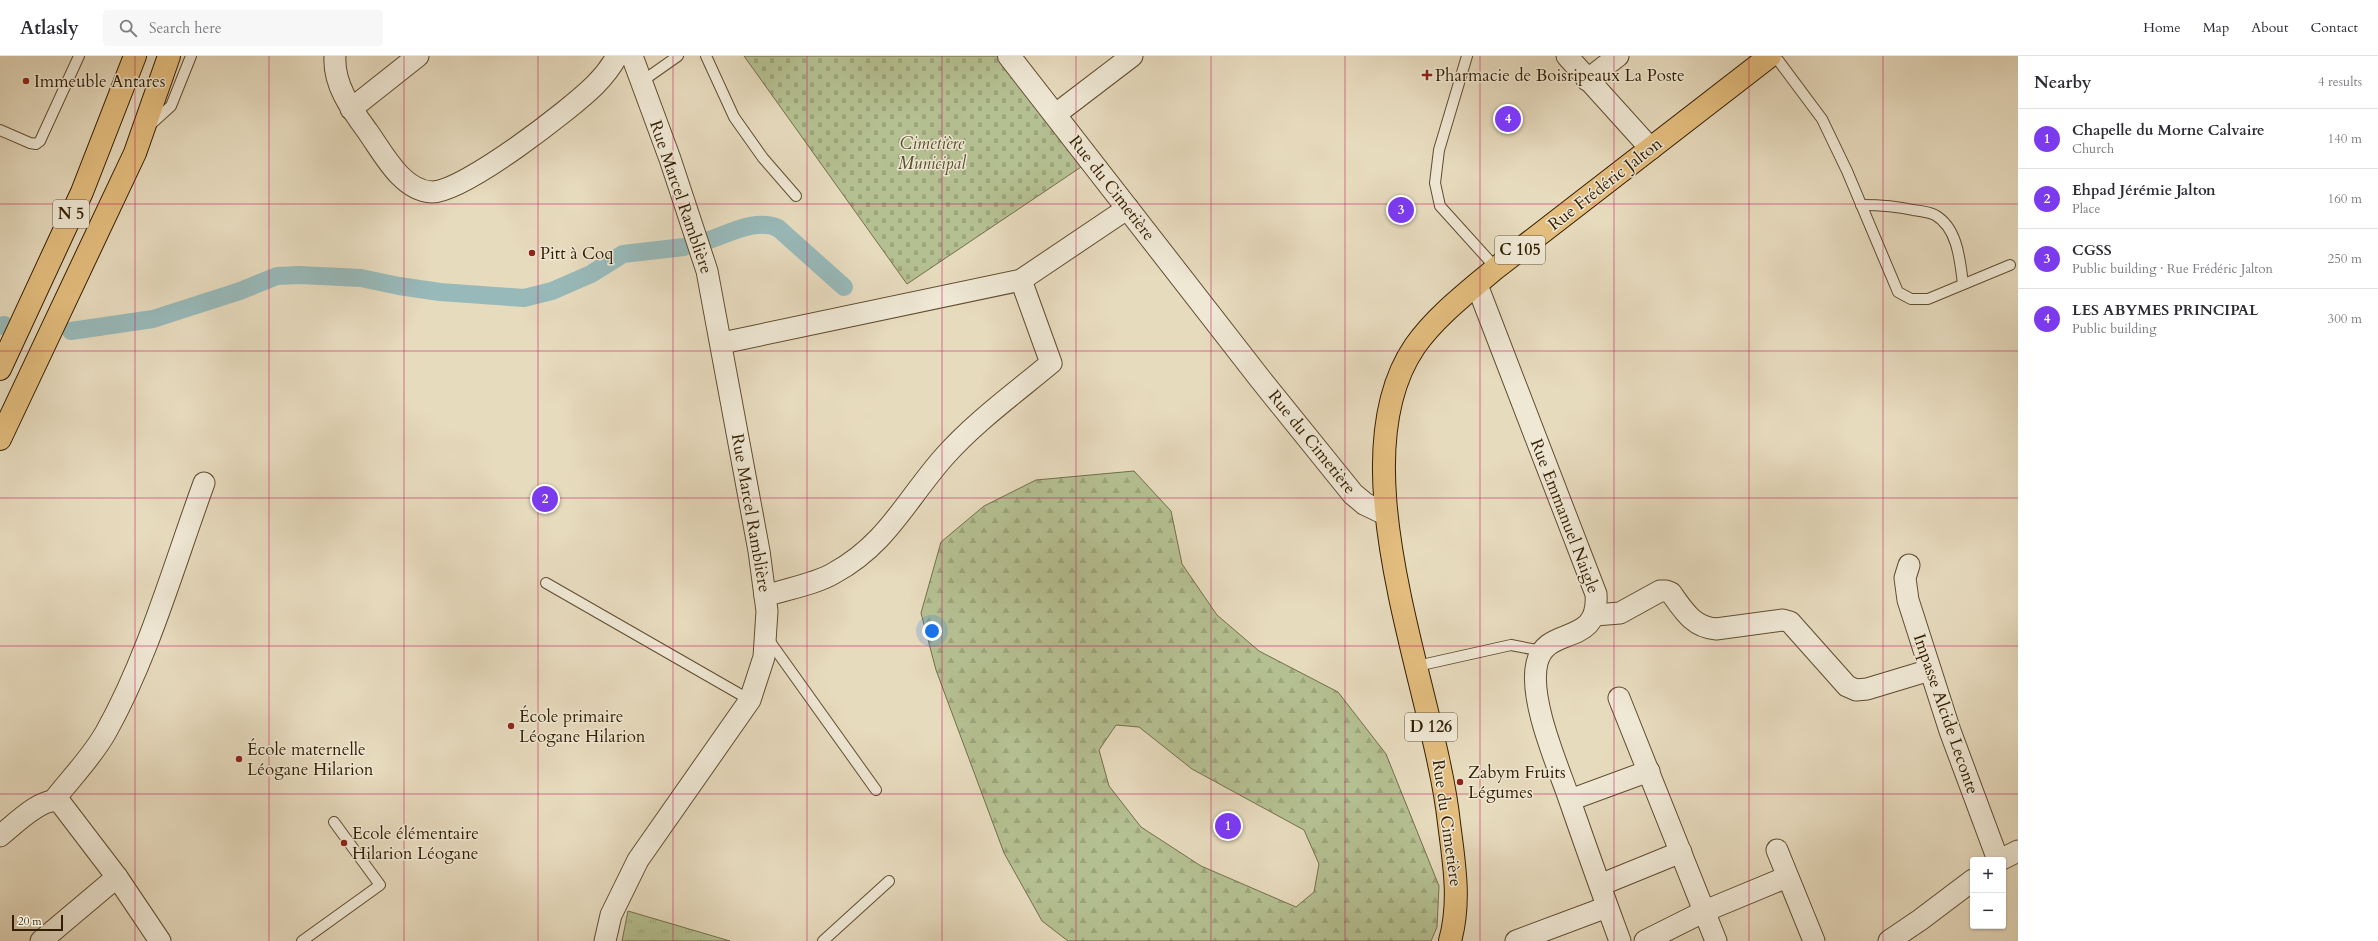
<!DOCTYPE html>
<meta charset="utf-8">
<style>
body{margin:0;font-family:Cardo,serif;background:#f7f7f7;color:#2b2b33}
.controls{position:absolute;right:12px;bottom:12px;display:grid;overflow:hidden;border-radius:4px;box-shadow:0 1px 3px #0004}
.controls button{width:36px;height:36px;display:grid;place-items:center;padding:0;border:0;border-bottom:1px solid #e1e1e2;background:#fff;color:#2b2b33;font:20px sans-serif}
.scale{position:absolute;left:12px;bottom:10px;width:51px;box-sizing:border-box;padding-left:4px;border:2px solid #331e00;border-top:0;font-size:11px;line-height:14px;white-space:nowrap;color:#331e00;-webkit-text-stroke:3px #efe8d5;paint-order:stroke}
.you{position:absolute;left:932px;top:575px;width:14px;height:14px;margin:-10px;border:3px solid #fff;border-radius:50%;background:#1a73e8;box-shadow:0 0 0 6px #1a73e833}
.badge{display:grid;place-items:center;width:26px;height:26px;border-radius:50%;background:#7c3aed;color:#fff;font-size:13px;font-weight:700}
.pin{position:absolute;translate:-50% -50%;border:2px solid #fff;box-shadow:0 1px 4px #0006}
.list{margin:0;padding:0;list-style:none}
h2{display:flex;justify-content:space-between;align-items:center;height:52px;margin:0;padding:0 16px;font-size:17px}
h2 small{font-size:13px;font-weight:400;color:#7c7c81}
.list li{display:grid;grid-template-columns:26px 1fr auto;gap:12px;align-items:center;box-sizing:border-box;height:60px;padding:0 16px;border-top:1px solid #e1e1e2}
.list b{display:block;font-size:15px;white-space:nowrap}
.list p{margin:0;font-size:13px;white-space:nowrap;color:#7c7c81}
.list em{font-size:13px;font-style:normal;color:#7c7c81}
.icon{flex:none;width:22px;height:22px;fill:none;stroke:currentColor;stroke-width:2;stroke-linecap:round;stroke-linejoin:round}
.map{position:relative;flex:none;width:2018px;height:885px;overflow:hidden}
header{display:flex;align-items:center;gap:24px;box-sizing:border-box;height:56px;padding:0 20px;background:#fff;border-bottom:1px solid #e1e1e2}
header strong{font-size:19px}
nav{display:flex;gap:22px;margin-inline-start:auto;font-size:14px}
.search{width:280px;height:36px;background:#f7f7f7;display:flex;align-items:center;gap:10px;box-sizing:border-box;padding:0 14px;border-radius:4px;color:#7c7c81;font-size:15px}
main{display:flex}
aside{flex:1;background:#fff}
.map>svg:first-child{display:block}
.grass{fill:url(#grass-tufts);stroke:#746f49}
.forest{fill:url(#forest-firs);stroke:#746f49;fill-rule:evenodd}
.cemetery{fill:url(#cemetery-stones);stroke:#746f49}
.lines{fill:none;stroke-linecap:round;stroke-linejoin:round}
.canal{stroke:#98b9b9;stroke-width:18}
.service-casing{stroke:#604d30;stroke-width:12}
.minor-casing{stroke:#604d30;stroke-width:23}
.tertiary-casing{stroke:#604d30;stroke-width:24}
.primary-casing{stroke:#331e00;stroke-width:24}
.trunk-casing{stroke:#331e00;stroke-width:24}
.service{stroke:#efe8d5;stroke-width:10}
.minor{stroke:#efe8d5;stroke-width:21}
.tertiary{stroke:#efe8d5;stroke-width:22}
.primary{stroke:#e4be7f;stroke-width:22}
.trunk{stroke:#e4be7f;stroke-width:22}
.grid{fill:none;stroke:#c2185b;stroke-width:1;stroke-opacity:0.55}
.poi-dot{fill:#8f2418;stroke:#efe8d5;stroke-width:1.5}
.labels{text-anchor:middle;dominant-baseline:central;stroke-width:3;stroke-linejoin:round;paint-order:stroke}
.shield{fill:#efe8d5;stroke:#6b5b40;stroke-width:1}
.shield-label{font-size:16px;font-weight:bold;fill:#331e00}
.poi-label{font-size:17px;fill:#331e00;stroke:#efe8d5;text-anchor:start}
.park-label{font-size:17px;font-style:italic;fill:#5a4f2c;stroke:#efe8d5}
.street-label{font-size:17px;fill:#331e00;stroke:#efe8d5}
</style>
<header>
<strong>Atlasly</strong>
<div class="search"><svg class="icon" aria-label="search" viewBox="0 0 24 24"><circle cx="10" cy="10" r="6"/><path d="M15 15l6 6"/></svg>Search here</div>
<nav><a>Home</a><a>Map</a><a>About</a><a>Contact</a></nav>
</header>
<main>
<div class="map">
<svg width="2018" height="885" viewBox="0 0 2018 885">
<defs>
<pattern id="grass-tufts" width="24" height="20" patternUnits="userSpaceOnUse"><rect width="24" height="20" fill="#b5c092"/><path d="M3 7l-1-3M5 7V3M7 7l1-3M15 17l-1-3M17 17v-4M19 17l1-3" fill="none" stroke="#9ca57c"/></pattern>
<pattern id="forest-firs" width="22" height="20" patternUnits="userSpaceOnUse"><rect width="22" height="20" fill="#b5c092"/><path d="M5 1l3.5 6h-7zM16 11l3.5 6h-7z" fill="#9ca57c"/></pattern>
<pattern id="cemetery-stones" width="16" height="16" patternUnits="userSpaceOnUse"><rect width="16" height="16" fill="#b5c092"/><path d="M2 7V4a2 2 0 0 1 4 0v3zM10 15v-3a2 2 0 0 1 4 0v3z" fill="#9ca57c"/></pattern>
</defs>
<rect width="100%" height="100%" fill="#e7dbbe"/>
<filter id="stains"><feTurbulence type="fractalNoise" baseFrequency=".005" numOctaves="4"/><feColorMatrix values="0 0 0 0 .2 0 0 0 0 .09 0 0 0 0 .02 0 0 0 .5 -.17"/></filter>
<radialGradient id="worn" r=".72"><stop offset=".6" stop-color="#630" stop-opacity="0"/><stop offset="1" stop-color="#630" stop-opacity=".3"/></radialGradient>
<path class="grass" d="M628,855L730,885H622Z"/>
<path class="forest" d="M1134,415L1171,455L1182,508L1217,559L1259,595L1338,636L1386,698L1439,830L1437,871L1431,885H1068L1042,865L1004,797L936,614L921,557L941,486L984,450L1036,424ZM1116,669L1139,671L1192,713L1304,774L1319,808L1314,836L1296,851L1201,810L1141,771L1109,730L1099,694Z"/>
<path class="cemetery" d="M744,0H1009L1090,105L907,228Z"/>
<g class="lines">
<g class="canal">
<path d="M709,184C730,177 757,162 778,172L844,231"/>
<path d="M0,270L4,269"/>
<path d="M71,275L153,263L240,235L277,220L300,219L361,222L399,230L440,236L524,242L552,235L591,218L623,198L684,191"/>
</g>
<g class="service-casing">
<g id="service">
<path d="M706,0L734,61L763,102L796,140"/>
<path d="M1467,0L1439,94L1435,127L1440,150L1496,212"/>
<path d="M1775,0L1822,63L1847,115L1898,236L1911,243H1928L2010,209"/>
<path d="M641,26L678,0"/>
<path d="M149,70L171,50L191,0"/>
<path d="M0,74L30,87L36,88L40,85L79,0"/>
<path d="M1861,149C1879,149 1896,150 1913,154C1920,155 1929,156 1935,159C1958,172 1960,205 1963,228"/>
<path d="M546,527L750,644"/>
<path d="M768,583L876,734"/>
<path d="M1417,610L1511,589L1542,595"/>
<path d="M302,885L380,829L334,766"/>
<path d="M823,885L889,825"/>
</g>
</g>
<g class="minor-casing">
<g id="minor">
<path d="M335,0C333,29 352,54 368,76C383,97 402,135 432,136C464,136 571,53 595,29C604,20 611,11 617,0"/>
<path d="M1567,0L1651,93"/>
<path d="M1587,24L1618,0"/>
<path d="M351,53L418,0"/>
<path d="M1056,58L1132,0"/>
<path d="M1477,229L1596,538C1600,592 1546,568 1537,607C1528,644 1559,712 1571,748C1587,794 1603,839 1620,885"/>
<path d="M722,287L1021,224L1128,152"/>
<path d="M1909,509L1905,522L1908,544L1950,675L1998,804"/>
<path d="M765,540C786,533 816,528 834,517C887,488 906,444 944,401C975,366 1015,337 1051,307L1021,224"/>
<path d="M1595,559L1620,557L1660,535H1666L1671,537C1684,555 1693,571 1716,573L1783,564L1790,566L1847,630L1856,634L1867,633L1930,614"/>
<path d="M1619,642L1716,885"/>
<path d="M54,744C71,722 92,701 106,676C148,601 174,509 204,427"/>
<path d="M1570,744L1649,715"/>
<path d="M0,780C14,769 41,741 59,745L117,821L160,885"/>
<path d="M1777,794L1814,885"/>
<path d="M2000,804L2018,795"/>
<path d="M1600,829L1681,796"/>
<path d="M41,885L117,821"/>
<path d="M605,885L611,859L638,804L750,644L764,601L767,555L759,495L707,215L670,103L632,0"/>
<path d="M1516,885L1607,851"/>
<path d="M1645,885L1705,855L1787,821"/>
<path d="M1889,885L1920,864L1973,824"/>
</g>
</g>
<g class="tertiary-casing">
<path id="tertiary" d="M1009,0L1261,324L1353,438L1365,448L1386,458"/>
</g>
<g class="primary-casing">
<path id="primary" d="M1450,885C1461,845 1454,807 1449,767C1435,634 1334,408 1415,290C1436,260 1468,236 1496,212L1770,0"/>
</g>
<g class="trunk-casing">
<g id="trunk">
<path d="M0,313L82,136L135,0"/>
<path d="M0,383L135,97L169,0"/>
</g>
</g>
<use href="#service" class="service"/>
<use href="#minor" class="minor"/>
<use href="#tertiary" class="tertiary"/>
<use href="#primary" class="primary"/>
<use href="#trunk" class="trunk"/>
</g>
<path class="grid" d="M135,0V885M269,0V885M404,0V885M538,0V885M673,0V885M807,0V885M942,0V885M1076,0V885M1211,0V885M1345,0V885M1480,0V885M1614,0V885M1749,0V885M1883,0V885M0,148H2018M0,295H2018M0,442H2018M0,590H2018M0,738H2018"/>
<g class="poi-dot">
<path d="M1425 13h4v4h4v4h-4v4h-4v-4h-4v-4h4z"/>
<circle cx="26" cy="25" r="4"/>
<circle cx="532" cy="197" r="4"/>
<circle cx="511" cy="670" r="4"/>
<circle cx="239" cy="703" r="4"/>
<circle cx="1460" cy="726" r="4"/>
<circle cx="344" cy="787" r="4"/>
</g>
<g class="labels">
<g class="shield">
<rect x="53" y="144" width="36" height="28" rx="3"/>
<rect x="1495" y="180" width="50" height="28" rx="3"/>
<rect x="1405" y="657" width="52" height="28" rx="3"/>
</g>
<g class="shield-label">
<text x="71" y="158">N 5</text>
<text x="1520" y="194">C 105</text>
<text x="1431" y="671">D 126</text>
</g>
<g class="poi-label">
<text x="1435" y="19">Pharmacie de Boisripeaux La Poste</text>
<text x="34" y="25">Immeuble Antares</text>
<text x="540" y="197">Pitt à Coq</text>
<text x="519" y="660">École primaire<tspan x="519" dy="20">Léogane Hilarion</tspan></text>
<text x="247" y="693">École maternelle<tspan x="247" dy="20">Léogane Hilarion</tspan></text>
<text x="1468" y="716">Zabym Fruits<tspan x="1468" dy="20">Légumes</tspan></text>
<text x="352" y="777">Ecole élémentaire<tspan x="352" dy="20">Hilarion Léogane</tspan></text>
</g>
<g class="park-label">
<text x="932" y="87">Cimetière<tspan x="932" dy="20">Municipal</tspan></text>
</g>
<g class="street-label">
<text transform="translate(1605 128) rotate(-38)">Rue Frédéric Jalton</text>
<text transform="translate(1112 132) rotate(52)">Rue du Cimetière</text>
<text transform="translate(681 141) rotate(71)">Rue Marcel Ramblière</text>
<text transform="translate(1312 386) rotate(51)">Rue du Cimetière</text>
<text transform="translate(751 457) rotate(80)">Rue Marcel Ramblière</text>
<text transform="translate(1565 460) rotate(69)">Rue Emmanuel Naigle</text>
<text transform="translate(1946 658) rotate(71)">Impasse Alcide Leconte</text>
<text transform="translate(1447 767) rotate(82)">Rue du Cimetière</text>
</g>
</g>
<rect width="100%" height="100%" filter="url(#stains)"/>
<rect width="100%" height="100%" fill="url(#worn)"/>
</svg>
<div class="controls">
<button>+</button>
<button>−</button>
</div>
<div class="scale">20 m</div>
<div class="you"></div>
<div class="pin badge" style="left:1228px;top:770px">1</div>
<div class="pin badge" style="left:545px;top:443px">2</div>
<div class="pin badge" style="left:1401px;top:154px">3</div>
<div class="pin badge" style="left:1508px;top:63px">4</div>
</div>
<aside>
<h2>Nearby<small>4 results</small></h2>
<ul class="list">
<li><span class="badge">1</span><div><b>Chapelle du Morne Calvaire</b><p>Church</p></div><em>140 m</em></li>
<li><span class="badge">2</span><div><b>Ehpad Jérémie Jalton</b><p>Place</p></div><em>160 m</em></li>
<li><span class="badge">3</span><div><b>CGSS</b><p>Public building · Rue Frédéric Jalton</p></div><em>250 m</em></li>
<li><span class="badge">4</span><div><b>LES ABYMES PRINCIPAL</b><p>Public building</p></div><em>300 m</em></li>
</ul>
</aside>
</main>
